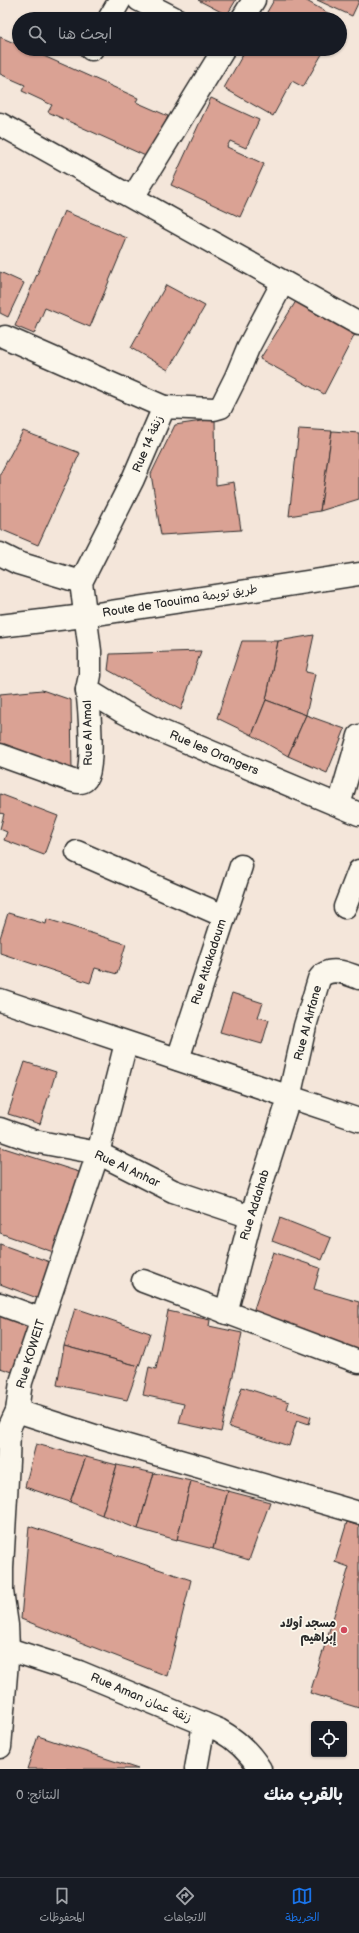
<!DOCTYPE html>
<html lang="ar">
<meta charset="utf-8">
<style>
body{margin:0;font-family:"Balsamiq Sans","Playpen Sans Arabic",sans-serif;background:#20242c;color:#f1f3f6;direction:rtl}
.controls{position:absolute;right:12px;bottom:12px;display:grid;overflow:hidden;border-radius:4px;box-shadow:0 1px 3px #0004}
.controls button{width:36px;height:36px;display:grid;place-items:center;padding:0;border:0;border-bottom:1px solid #363941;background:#171b24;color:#f1f3f6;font:20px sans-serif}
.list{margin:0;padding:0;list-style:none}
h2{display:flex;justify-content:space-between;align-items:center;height:52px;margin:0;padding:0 16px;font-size:17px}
h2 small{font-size:13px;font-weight:400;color:#9ea1a6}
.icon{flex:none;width:22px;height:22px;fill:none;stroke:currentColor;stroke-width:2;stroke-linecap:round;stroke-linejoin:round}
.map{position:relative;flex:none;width:359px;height:1769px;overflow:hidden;direction:ltr}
.search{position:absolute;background:#171b24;box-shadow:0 1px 3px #0004;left:12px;right:12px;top:12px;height:44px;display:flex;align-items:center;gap:10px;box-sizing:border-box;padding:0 14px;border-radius:22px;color:#9ea1a6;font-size:15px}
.sheet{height:108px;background:#171b24}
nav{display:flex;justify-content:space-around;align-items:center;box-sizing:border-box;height:56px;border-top:1px solid #363941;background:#171b24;font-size:11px;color:#9ea1a6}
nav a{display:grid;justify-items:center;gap:2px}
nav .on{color:#1a73e8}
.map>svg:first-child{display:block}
.building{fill:#daa294;stroke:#2b2b2b}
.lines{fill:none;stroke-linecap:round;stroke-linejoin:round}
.minor-casing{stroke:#2b2b2b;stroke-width:25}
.major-casing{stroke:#2b2b2b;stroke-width:25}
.minor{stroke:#fbf7ec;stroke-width:22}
.major{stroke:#fbf7ec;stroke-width:22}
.poi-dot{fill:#d1495b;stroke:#fbf7ec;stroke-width:1.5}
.labels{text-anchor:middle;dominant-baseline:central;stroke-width:3.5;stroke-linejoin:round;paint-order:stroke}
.street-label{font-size:12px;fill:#2b2b2b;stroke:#fbf7ec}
.poi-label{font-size:12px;font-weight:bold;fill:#2b2b2b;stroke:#fbf7ec;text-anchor:end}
</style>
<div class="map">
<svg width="359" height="1769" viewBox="0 0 359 1769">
<rect width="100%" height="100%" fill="#f4e6da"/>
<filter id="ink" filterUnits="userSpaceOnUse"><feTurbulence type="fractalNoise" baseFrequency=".025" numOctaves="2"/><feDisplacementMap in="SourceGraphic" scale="8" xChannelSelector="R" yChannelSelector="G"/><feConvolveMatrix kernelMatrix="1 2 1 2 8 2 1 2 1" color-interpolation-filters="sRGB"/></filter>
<g filter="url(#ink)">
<g class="building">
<path d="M198,0H236L227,15Z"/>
<path d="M274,0H305L338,19H263Z"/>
<path d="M317,0H359V1L352,16Z"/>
<path d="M0,37L19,45V49H28L138,98L136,102L168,116L150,158L48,112L52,105L22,91L25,85L0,74Z"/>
<path d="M246,49H325L303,87L292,81L273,116L224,88Z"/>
<path d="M211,98L259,120L246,148L230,141L227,147L264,164L240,217L171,185Z"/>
<path d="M64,211L127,238L90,327L45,308L34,334L15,326Z"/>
<path d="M0,272L24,283L8,317L0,313Z"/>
<path d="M166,285L205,306L168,370L131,348Z"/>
<path d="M298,298L355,334L324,394L260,359Z"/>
<path d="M215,419L216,485L234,482L241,530L161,535L151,474L175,425Z"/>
<path d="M299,429L332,431L320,511L289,516Z"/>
<path d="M23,431L80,453L38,545L0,529V474Z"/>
<path d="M332,431L359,433V499L320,511Z"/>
<path d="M314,635L306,672L315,674L306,715L266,700L278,641Z"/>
<path d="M242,641H278L266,700L252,735L217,718Z"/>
<path d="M201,651L181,710L108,670L110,654Z"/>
<path d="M42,690L71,700L72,772L0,745V694Z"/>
<path d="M266,700L306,715L288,756L252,735Z"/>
<path d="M306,715L345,729L327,773L288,756Z"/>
<path d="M0,794L58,816L44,855L4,840L7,832L0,829L4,814L0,813Z"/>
<path d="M8,913L46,924L47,919L126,944L117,974L95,968L90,983L0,953V938Z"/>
<path d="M232,993L263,1003L258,1017L269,1020L262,1044L220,1032Z"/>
<path d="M25,1062L56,1072L40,1124L8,1114Z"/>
<path d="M1,1147L82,1173L56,1253L0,1233V1151Z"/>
<path d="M280,1218L331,1238L322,1260L272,1241Z"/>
<path d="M0,1244L58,1265L45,1301L0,1284Z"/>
<path d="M273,1252L320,1268L314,1289L359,1302V1350L252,1315Z"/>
<path d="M75,1308L150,1333L139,1366L64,1346Z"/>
<path d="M168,1311L210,1320L209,1326L242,1333L221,1432L179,1423L184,1404L143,1395L149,1367L156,1369Z"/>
<path d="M0,1316L35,1327L19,1374L0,1368Z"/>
<path d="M64,1346L139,1366L127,1400L57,1385Z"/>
<path d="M242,1387L289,1402L287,1409L311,1417L309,1424L297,1420L289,1446L229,1427Z"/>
<path d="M36,1444L86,1457L70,1502L25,1487Z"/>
<path d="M86,1457L117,1465L102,1515L70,1502Z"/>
<path d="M117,1465L154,1473L138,1529L102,1515Z"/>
<path d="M154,1473L191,1481L177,1540L138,1529Z"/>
<path d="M191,1481L228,1491L213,1549L177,1540Z"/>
<path d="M228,1491L270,1502L249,1560L213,1549Z"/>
<path d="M347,1522L359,1526V1708L310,1693L349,1567L335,1562Z"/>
<path d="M29,1526L191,1580L167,1676L21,1619Z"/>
<path d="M38,1736L138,1769H27Z"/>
</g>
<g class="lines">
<g class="minor-casing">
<g id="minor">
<path d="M139,0L176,19"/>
<path d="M109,19L120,0"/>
<path d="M242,19L254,0"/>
<path d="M91,49H92"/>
<path d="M0,124L359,324"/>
<path d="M133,197L224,49"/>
<path d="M283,282L248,348L236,377L221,407L214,409L164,407L133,479L81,582L90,651V675L87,690L123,712L156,729L359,814"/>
<path d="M5,337L164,407"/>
<path d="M0,554L18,563L81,582"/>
<path d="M0,755L70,780C75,781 81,784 85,780C95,772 89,704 87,690"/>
<path d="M339,805L359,736"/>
<path d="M77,852L224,916"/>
<path d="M345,907L359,871"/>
<path d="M0,1000L359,1120"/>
<path d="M178,1059L241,866"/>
<path d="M0,1129L34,1141L98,1153L173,1191L251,1217"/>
<path d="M143,1281L359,1362"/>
<path d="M0,1304L41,1319"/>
<path d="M226,1313L251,1217L289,1098L305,1026L319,979C328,965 347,973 359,978"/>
<path d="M17,1411L104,1439L359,1513"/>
<path d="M8,1649L79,1672L219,1730C235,1739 250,1753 260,1769"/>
<path d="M0,1747L8,1649L7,1625L2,1591V1568L8,1461L9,1428L17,1411L21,1382L98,1153L126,1043"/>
<path d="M196,1769L204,1724"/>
</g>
</g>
<g class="major-casing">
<path id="major" d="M0,626L84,616L359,574"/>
</g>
<use href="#minor" class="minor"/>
<use href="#major" class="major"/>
</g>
</g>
<circle class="poi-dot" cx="344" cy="1630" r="4"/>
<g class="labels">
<g class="street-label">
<text transform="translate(148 444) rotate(-67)">Rue 14 زنقة</text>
<text transform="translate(180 601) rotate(-9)">Route de Taouima طريق تويمة</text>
<text transform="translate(88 733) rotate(-91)">Rue Al Amal</text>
<text transform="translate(214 753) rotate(23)">Rue les Orangers</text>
<text transform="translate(209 962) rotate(-72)">Rue Attakadoum</text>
<text transform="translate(308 1023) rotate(-75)">Rue Al Airfane</text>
<text transform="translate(127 1169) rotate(25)">Rue Al Anhar</text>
<text transform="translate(255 1205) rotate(-73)">Rue Addahab</text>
<text transform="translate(31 1354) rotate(-73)">Rue KOWEIT</text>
<text transform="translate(141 1698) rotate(23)">Rue Aman زنقة عمان</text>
</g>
<g class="poi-label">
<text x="336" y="1623">مسجد أولاد<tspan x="336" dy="14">إبراهيم</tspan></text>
</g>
</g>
</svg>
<div class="controls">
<button><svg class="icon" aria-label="locate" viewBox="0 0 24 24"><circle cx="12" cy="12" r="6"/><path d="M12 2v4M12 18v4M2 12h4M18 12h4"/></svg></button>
</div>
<div class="search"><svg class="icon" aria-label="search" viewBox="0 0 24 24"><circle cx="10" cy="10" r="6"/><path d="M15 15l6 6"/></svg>ابحث هنا</div>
</div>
<section class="sheet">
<h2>بالقرب منك<small>النتائج: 0</small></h2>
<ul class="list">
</ul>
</section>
<nav>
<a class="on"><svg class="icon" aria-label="map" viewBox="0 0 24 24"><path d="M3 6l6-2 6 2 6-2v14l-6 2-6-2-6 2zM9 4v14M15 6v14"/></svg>الخريطة</a>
<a><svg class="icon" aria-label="directions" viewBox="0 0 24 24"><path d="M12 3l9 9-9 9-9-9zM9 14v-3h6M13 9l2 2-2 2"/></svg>الاتجاهات</a>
<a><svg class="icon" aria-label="saved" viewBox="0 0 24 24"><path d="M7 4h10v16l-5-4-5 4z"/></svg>المحفوظات</a>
</nav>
